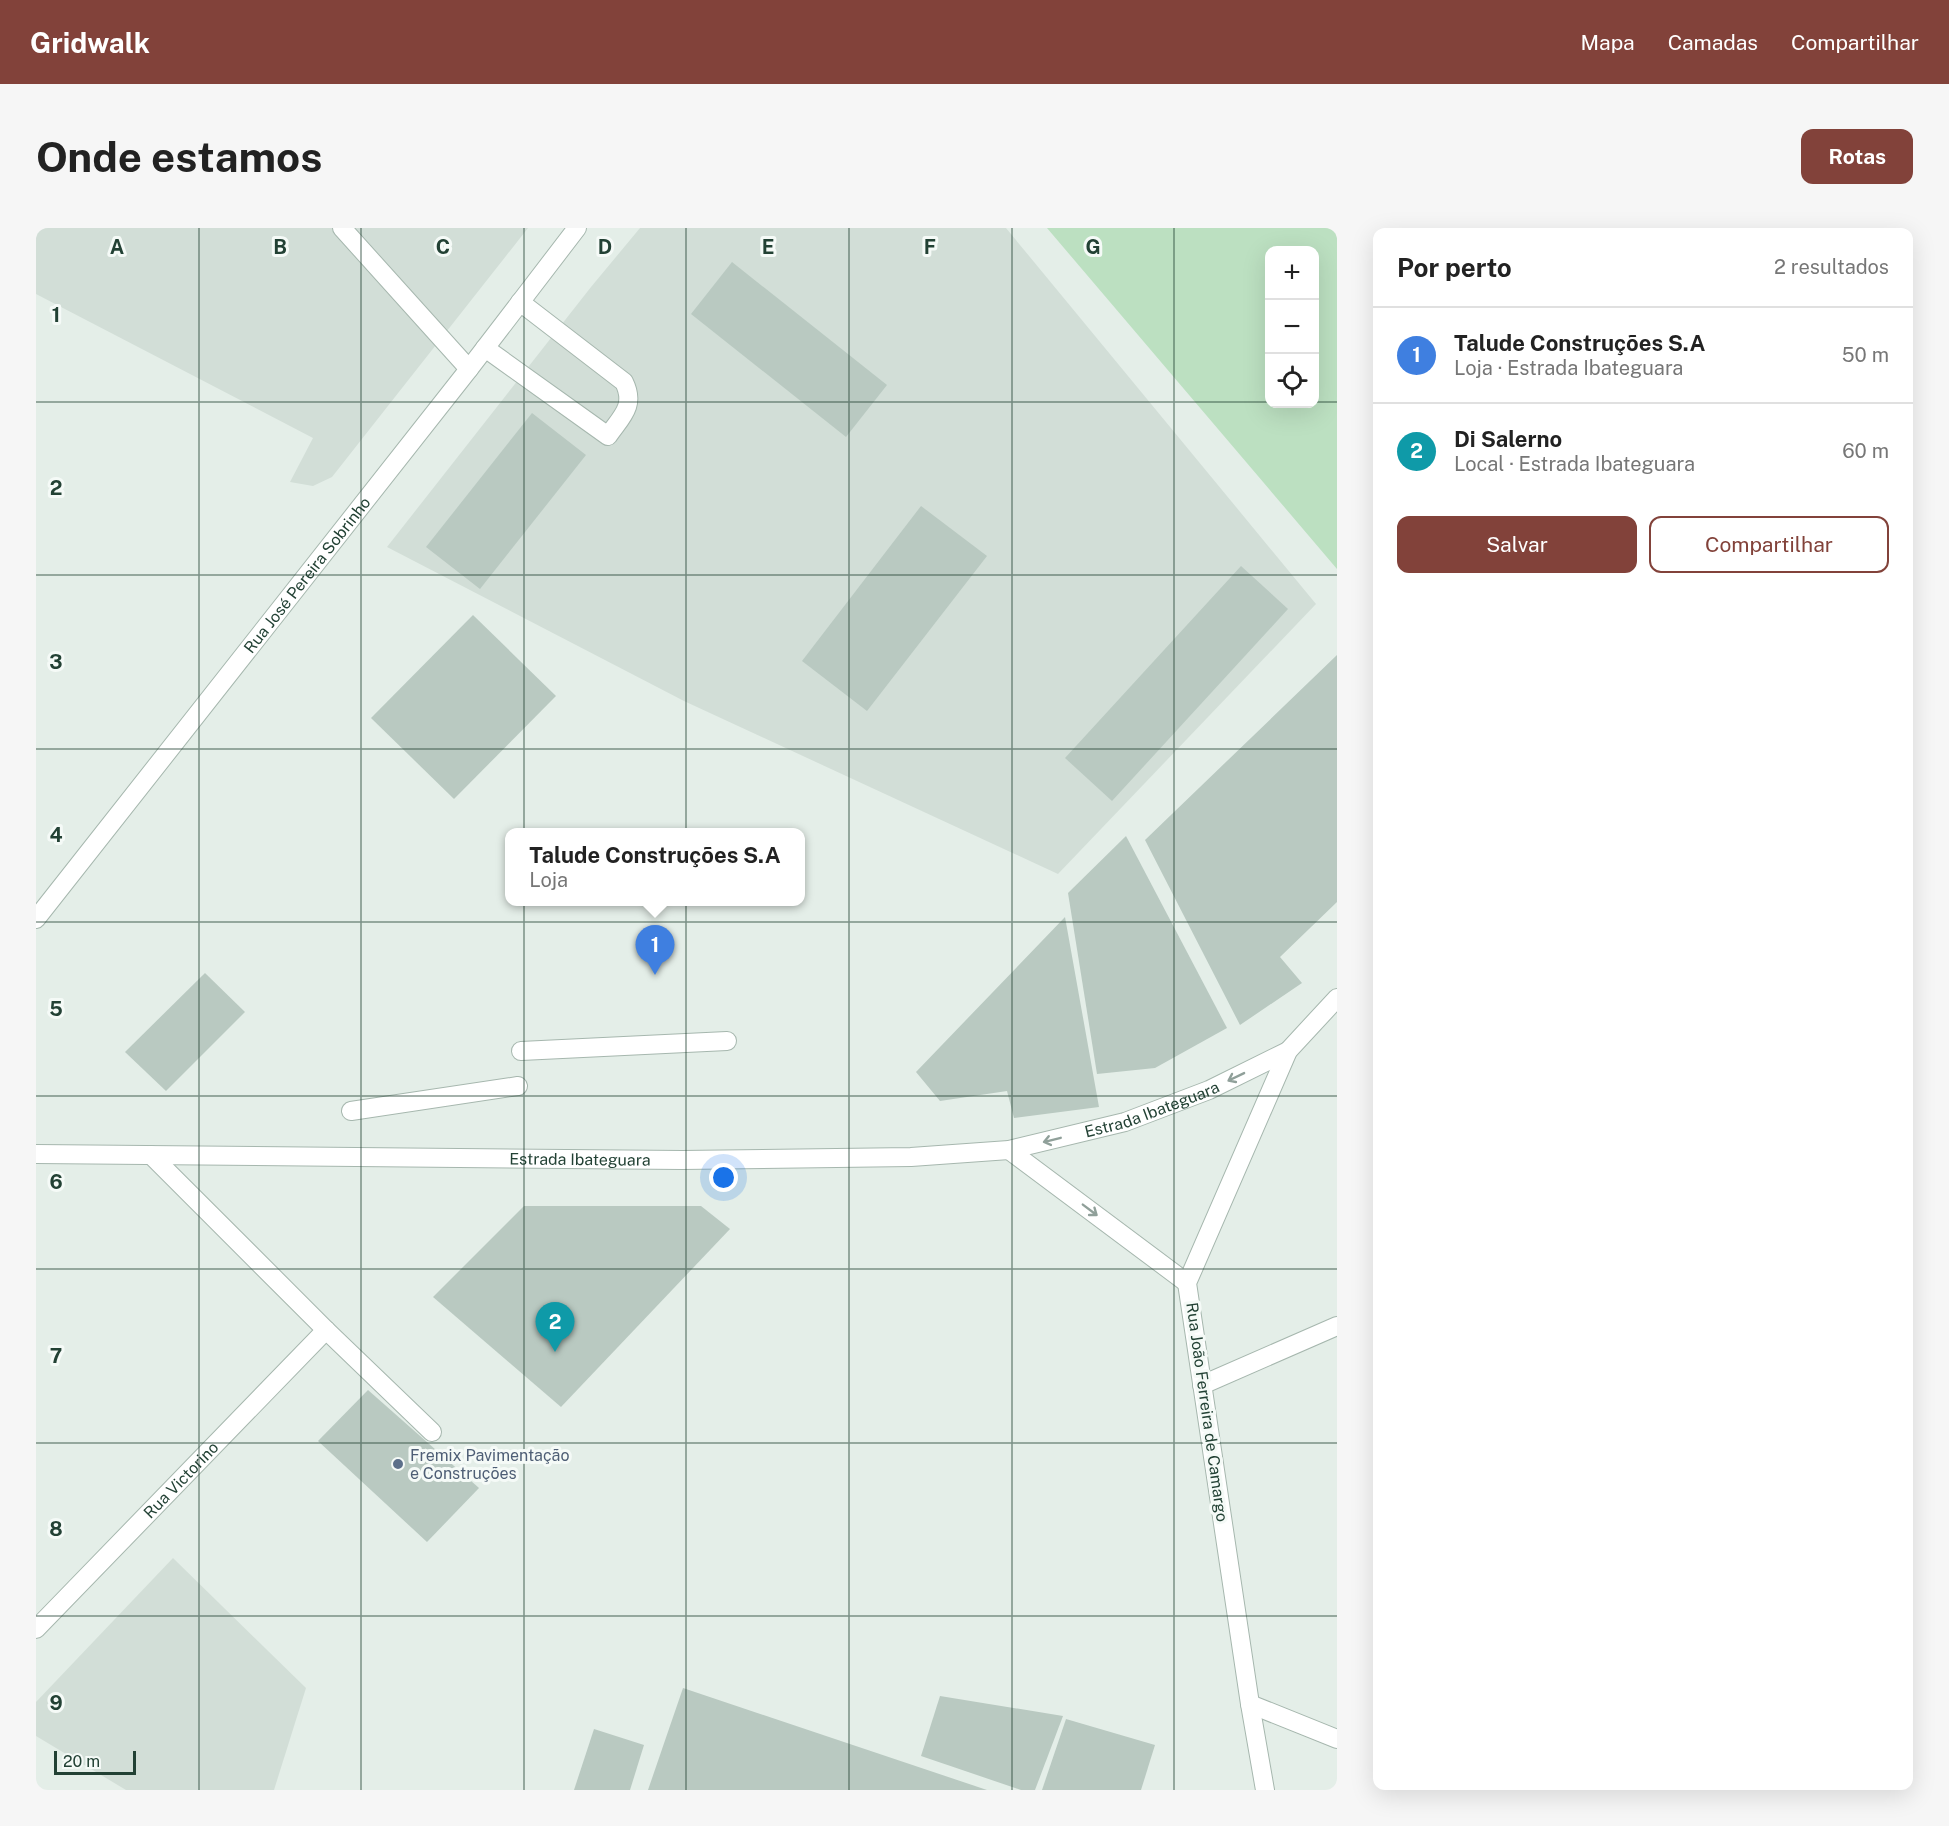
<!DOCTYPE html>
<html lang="pt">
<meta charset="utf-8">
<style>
body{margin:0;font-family:"Public Sans",sans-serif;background:#f6f6f6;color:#222}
.controls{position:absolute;right:18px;top:18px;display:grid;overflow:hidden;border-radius:12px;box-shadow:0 6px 24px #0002}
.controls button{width:54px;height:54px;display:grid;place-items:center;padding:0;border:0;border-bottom:2px solid #e0e0e0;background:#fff;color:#222;font:30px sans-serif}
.scale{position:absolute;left:18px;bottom:15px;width:82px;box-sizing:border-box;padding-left:6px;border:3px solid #224134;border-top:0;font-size:16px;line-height:21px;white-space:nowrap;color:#224134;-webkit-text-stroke:4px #f5faf7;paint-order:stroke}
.you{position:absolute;left:688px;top:950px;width:21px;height:21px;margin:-15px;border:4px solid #fff;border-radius:50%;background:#1a73e8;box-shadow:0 0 0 9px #1a73e833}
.badge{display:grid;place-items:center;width:39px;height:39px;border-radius:50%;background:#82423a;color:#fff;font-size:20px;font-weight:700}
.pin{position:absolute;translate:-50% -50px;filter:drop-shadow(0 2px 3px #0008)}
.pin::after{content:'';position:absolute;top:32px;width:21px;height:18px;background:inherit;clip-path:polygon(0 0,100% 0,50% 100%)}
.popup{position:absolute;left:469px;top:600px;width:300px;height:78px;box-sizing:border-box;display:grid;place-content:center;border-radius:12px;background:#fff;filter:drop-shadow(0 2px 4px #0005);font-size:20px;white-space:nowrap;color:#767676}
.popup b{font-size:22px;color:#222}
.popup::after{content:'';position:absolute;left:50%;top:100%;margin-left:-12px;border:12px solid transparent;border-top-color:#fff}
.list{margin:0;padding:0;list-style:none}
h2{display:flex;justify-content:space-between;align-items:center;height:78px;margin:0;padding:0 24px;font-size:26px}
h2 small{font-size:20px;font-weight:400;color:#767676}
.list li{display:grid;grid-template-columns:39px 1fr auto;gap:18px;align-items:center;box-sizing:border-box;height:96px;padding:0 24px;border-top:2px solid #e0e0e0}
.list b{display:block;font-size:22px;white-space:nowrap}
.list p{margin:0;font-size:20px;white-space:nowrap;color:#767676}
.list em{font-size:20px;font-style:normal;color:#767676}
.actions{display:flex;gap:12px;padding:18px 24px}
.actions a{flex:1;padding:14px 0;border:2px solid #82423a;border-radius:12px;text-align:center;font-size:21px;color:#82423a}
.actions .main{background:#82423a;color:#fff}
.icon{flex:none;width:33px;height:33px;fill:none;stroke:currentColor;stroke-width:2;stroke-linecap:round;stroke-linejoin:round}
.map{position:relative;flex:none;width:1301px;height:1562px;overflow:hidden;border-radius:12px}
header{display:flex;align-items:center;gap:36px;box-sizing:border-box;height:84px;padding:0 30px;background:#82423a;color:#fff}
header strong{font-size:28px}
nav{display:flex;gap:33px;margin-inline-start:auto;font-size:21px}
.intro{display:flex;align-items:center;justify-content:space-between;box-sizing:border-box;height:144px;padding:0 36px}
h1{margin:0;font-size:42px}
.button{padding:15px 27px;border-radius:12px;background:#82423a;color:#fff;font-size:21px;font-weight:700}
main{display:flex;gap:36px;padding:0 36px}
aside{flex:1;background:#fff;border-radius:12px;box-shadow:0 6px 24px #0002}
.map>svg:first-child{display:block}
.built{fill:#d2ded7}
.green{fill:#bce0c1;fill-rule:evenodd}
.building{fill:#b9c9c1}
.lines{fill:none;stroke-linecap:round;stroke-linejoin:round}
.minor-casing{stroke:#a6b7ae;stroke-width:20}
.minor{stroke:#fff;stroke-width:18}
.oneway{stroke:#90a09a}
.grid{fill:none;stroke:#224134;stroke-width:1.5;stroke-opacity:0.55}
.service-dot{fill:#5c6f8a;stroke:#f5faf7;stroke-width:2}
.labels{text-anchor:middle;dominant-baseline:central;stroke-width:6;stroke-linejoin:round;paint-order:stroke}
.street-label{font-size:16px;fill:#224134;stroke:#f5faf7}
.service-label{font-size:16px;fill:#4e5e75;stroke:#f5faf7;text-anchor:start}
.grid-label{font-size:20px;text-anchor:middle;font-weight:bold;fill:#224134;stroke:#f5faf7;stroke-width:6;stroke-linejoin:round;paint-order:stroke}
</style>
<header>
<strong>Gridwalk</strong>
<nav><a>Mapa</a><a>Camadas</a><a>Compartilhar</a></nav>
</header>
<div class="intro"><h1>Onde estamos</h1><a class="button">Rotas</a></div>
<main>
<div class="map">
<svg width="1301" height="1562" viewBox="0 0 1301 1562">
<rect width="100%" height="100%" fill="#e4eee8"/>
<g class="built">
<path d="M0,0H492L296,249L277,258L254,254L277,210L0,66Z"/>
<path d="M604,0H970L1280,376L1022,646L648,473L351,319L555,59Z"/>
<path d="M137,1330L270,1460L238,1562H90L0,1508V1474Z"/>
</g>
<path class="green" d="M1011,0H1301V341ZM1234,22H1278V176H1234Z"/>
<g class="building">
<path d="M696,34L851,157L810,209L655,86Z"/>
<path d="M496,185L550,227L444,361L390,319Z"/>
<path d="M885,278L951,328L831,483L766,433Z"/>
<path d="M1205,338L1252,381L1076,573L1029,530Z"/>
<path d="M437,387L520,468L418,571L335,490Z"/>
<path d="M1301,427V674L1244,729L1266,755L1204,797L1109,612Z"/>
<path d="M1090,608L1191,800L1119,840L1061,846L1032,665Z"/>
<path d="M1029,689L1063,879L978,890L971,863L904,873L880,844Z"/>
<path d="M169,745L209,784L130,863L89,824Z"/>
<path d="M488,978H665L694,1001L525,1179L397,1069Z"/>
<path d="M332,1162L443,1260L391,1314L282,1213Z"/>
<path d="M647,1460L951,1562H612Z"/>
<path d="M904,1468L1027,1488L999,1562H985L885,1528Z"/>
<path d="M1030,1491L1119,1517L1105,1562H1006Z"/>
<path d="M558,1501L608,1517L594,1562H538Z"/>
</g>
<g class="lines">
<g class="minor-casing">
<g id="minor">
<path d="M306,0L433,141"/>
<path d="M449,120L572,208C585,189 600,178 588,154L484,74"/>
<path id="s1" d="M0,691L433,141L541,0"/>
<path d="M485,823L691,813"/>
<path d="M315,883L482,858"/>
<path d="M973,922L1151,1055"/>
<path id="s2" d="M0,926L646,932L875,929L973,922L1089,894L1173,862L1252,823"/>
<path d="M115,927L290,1102L396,1204"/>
<path d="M1166,1157L1301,1098"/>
<path id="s3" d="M0,1401L290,1102"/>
<path d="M1214,1476L1301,1511"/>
<path d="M1229,1562L1214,1476L1151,1055L1252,823L1301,770"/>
</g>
</g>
<use href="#minor" class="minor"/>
</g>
<defs><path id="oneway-shaft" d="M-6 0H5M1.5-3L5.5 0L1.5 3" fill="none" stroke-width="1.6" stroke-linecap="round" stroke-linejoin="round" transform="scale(1.5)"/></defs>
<g class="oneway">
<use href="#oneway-shaft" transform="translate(1200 849) rotate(154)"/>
<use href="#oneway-shaft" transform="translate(1016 912) rotate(166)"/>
<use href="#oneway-shaft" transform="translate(1054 982) rotate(37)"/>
</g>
<path class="grid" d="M163,0V1562M325,0V1562M488,0V1562M650,0V1562M813,0V1562M976,0V1562M1138,0V1562M0,174H1234M1278,174H1301M0,347H1301M0,521H1301M0,694H1301M0,868H1301M0,1041H1301M0,1215H1301M0,1388H1301"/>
<circle class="service-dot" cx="362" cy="1236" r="6"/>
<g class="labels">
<g class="street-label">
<text stroke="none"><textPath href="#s1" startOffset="438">Rua José Pereira Sobrinho</textPath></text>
<text stroke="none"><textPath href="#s2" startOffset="1122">Estrada Ibateguara</textPath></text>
<text stroke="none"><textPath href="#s2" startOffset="544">Estrada Ibateguara</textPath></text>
<text transform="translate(1171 1184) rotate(82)">Rua João Ferreira de Camargo</text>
<text stroke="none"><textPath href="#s3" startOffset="208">Rua Victorino</textPath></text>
</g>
<g class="service-label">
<text x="374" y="1227">Fremix Pavimentação<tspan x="374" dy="18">e Construções</tspan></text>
</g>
</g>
<g class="grid-label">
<text x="81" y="26">A</text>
<text x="244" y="26">B</text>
<text x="407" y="26">C</text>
<text x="569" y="26">D</text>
<text x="732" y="26">E</text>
<text x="894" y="26">F</text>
<text x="1057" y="26">G</text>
<text x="20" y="94">1</text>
<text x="20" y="267">2</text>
<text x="20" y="441">3</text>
<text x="20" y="614">4</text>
<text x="20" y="788">5</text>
<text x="20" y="961">6</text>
<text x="20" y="1135">7</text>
<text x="20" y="1308">8</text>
<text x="20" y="1482">9</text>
</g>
</svg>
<div class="controls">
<button>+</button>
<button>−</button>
<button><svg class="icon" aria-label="locate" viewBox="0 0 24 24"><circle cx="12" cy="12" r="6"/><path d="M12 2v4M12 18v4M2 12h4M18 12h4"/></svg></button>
</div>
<div class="scale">20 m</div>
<div class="you"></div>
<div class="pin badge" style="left:619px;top:747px;background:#3f7fe0">1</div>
<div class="popup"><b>Talude Construções S.A</b>Loja</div>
<div class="pin badge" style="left:519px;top:1124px;background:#0f9aa8">2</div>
</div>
<aside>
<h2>Por perto<small>2 resultados</small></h2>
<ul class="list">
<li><span class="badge" style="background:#3f7fe0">1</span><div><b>Talude Construções S.A</b><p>Loja · Estrada Ibateguara</p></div><em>50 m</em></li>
<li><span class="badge" style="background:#0f9aa8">2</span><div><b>Di Salerno</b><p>Local · Estrada Ibateguara</p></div><em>60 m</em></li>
</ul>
<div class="actions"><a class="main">Salvar</a><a>Compartilhar</a></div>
</aside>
</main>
